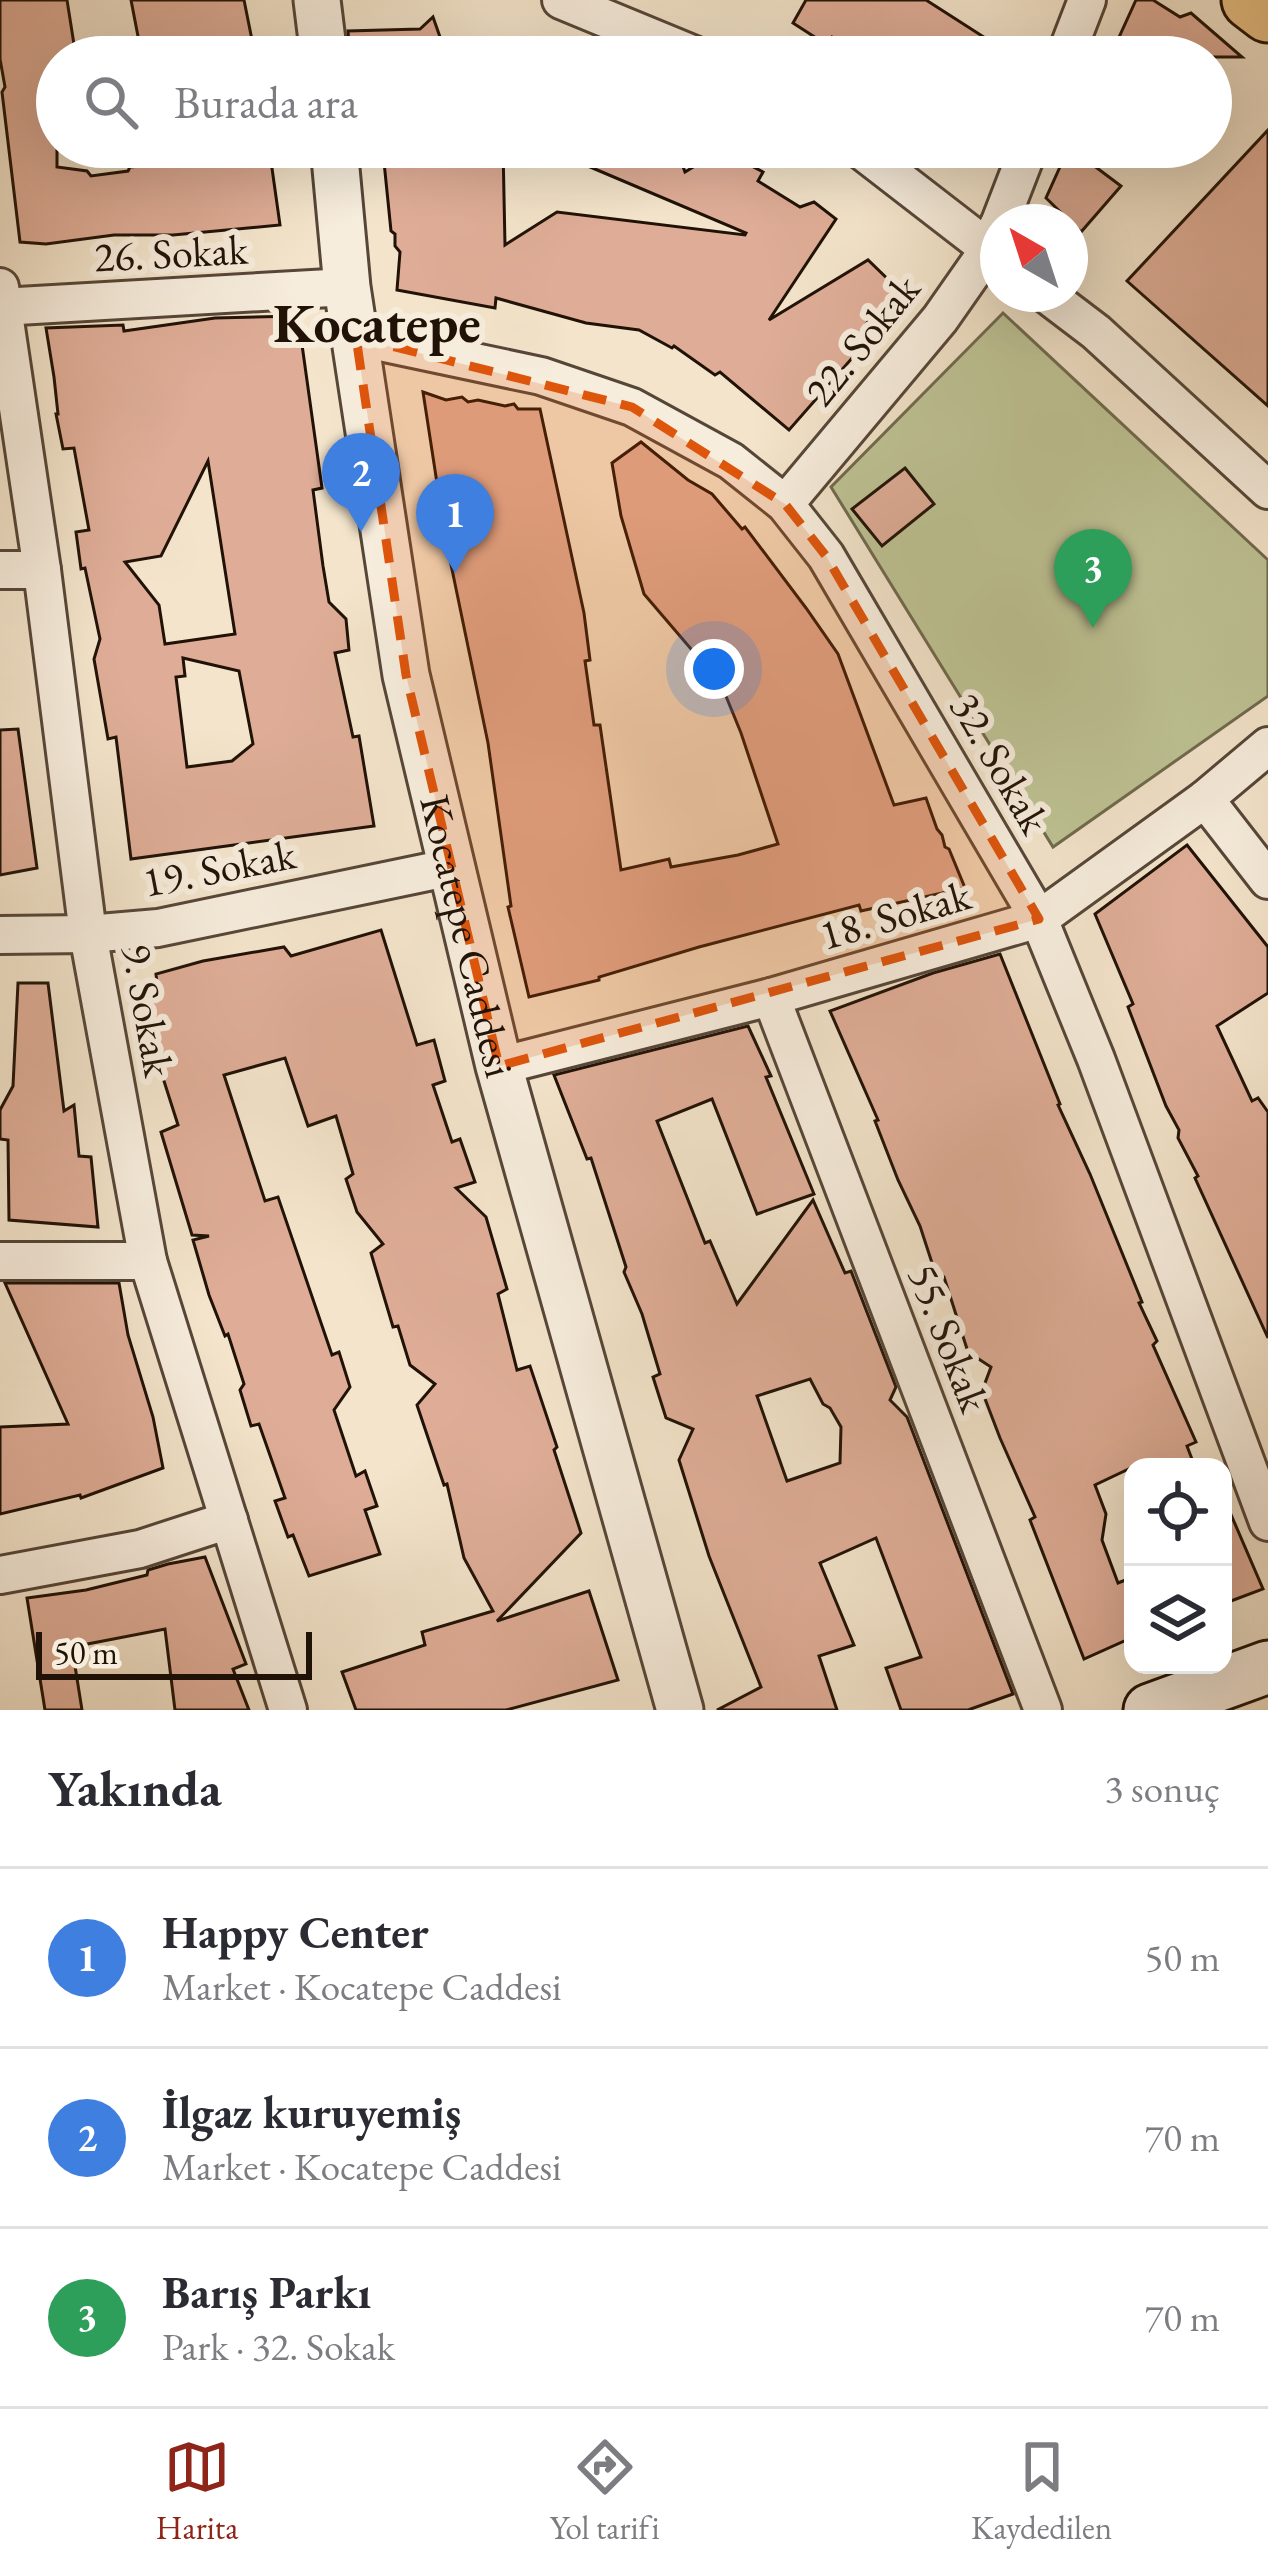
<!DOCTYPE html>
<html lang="tr">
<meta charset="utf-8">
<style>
body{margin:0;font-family:"EB Garamond",serif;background:#f2f2f3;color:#2b2b33}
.controls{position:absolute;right:36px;bottom:36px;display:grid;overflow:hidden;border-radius:24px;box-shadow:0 12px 48px #0002}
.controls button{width:108px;height:108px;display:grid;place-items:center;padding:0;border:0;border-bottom:3px solid #e1e1e2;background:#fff;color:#2b2b33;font:60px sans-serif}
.compass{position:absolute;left:980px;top:204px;width:108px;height:108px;border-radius:50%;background:#fff;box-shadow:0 12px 48px #0002;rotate:321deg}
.scale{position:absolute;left:36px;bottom:30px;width:276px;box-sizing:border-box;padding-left:12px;border:6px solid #211207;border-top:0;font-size:33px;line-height:42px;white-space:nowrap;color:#211207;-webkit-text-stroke:9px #f7eddd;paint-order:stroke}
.you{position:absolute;left:714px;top:669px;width:42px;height:42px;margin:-30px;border:9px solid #fff;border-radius:50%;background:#1a73e8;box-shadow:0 0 0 18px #1a73e833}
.badge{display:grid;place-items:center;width:78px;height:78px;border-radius:50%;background:#8f2418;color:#fff;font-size:39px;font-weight:700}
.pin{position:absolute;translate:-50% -99px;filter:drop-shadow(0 3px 6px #0008)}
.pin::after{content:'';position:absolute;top:63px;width:42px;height:36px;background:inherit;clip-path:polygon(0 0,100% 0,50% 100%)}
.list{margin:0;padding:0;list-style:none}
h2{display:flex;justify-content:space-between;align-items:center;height:156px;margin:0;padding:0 48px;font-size:51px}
h2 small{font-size:39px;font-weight:400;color:#7c7c81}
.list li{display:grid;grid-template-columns:78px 1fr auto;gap:36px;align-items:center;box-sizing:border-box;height:180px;padding:0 48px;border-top:3px solid #e1e1e2}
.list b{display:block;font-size:45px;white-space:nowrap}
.list p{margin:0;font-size:39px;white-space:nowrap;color:#7c7c81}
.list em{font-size:39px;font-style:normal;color:#7c7c81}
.icon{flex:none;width:66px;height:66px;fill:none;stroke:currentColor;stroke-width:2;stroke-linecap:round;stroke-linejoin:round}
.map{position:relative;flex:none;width:1268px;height:1710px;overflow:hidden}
.search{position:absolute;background:#fff;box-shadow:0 12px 48px #0002;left:36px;right:36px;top:36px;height:132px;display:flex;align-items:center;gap:30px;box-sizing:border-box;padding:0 42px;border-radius:66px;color:#7c7c81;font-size:45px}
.sheet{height:696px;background:#fff}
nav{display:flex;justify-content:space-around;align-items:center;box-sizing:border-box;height:168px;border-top:3px solid #e1e1e2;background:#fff;font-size:33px;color:#7c7c81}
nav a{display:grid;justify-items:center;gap:6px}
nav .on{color:#8f2418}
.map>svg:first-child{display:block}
.green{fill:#bec395;stroke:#706a4e;stroke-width:3}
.building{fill:#dfad97;stroke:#211207;stroke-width:3;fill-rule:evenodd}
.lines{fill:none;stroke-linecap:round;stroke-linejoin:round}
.minor-casing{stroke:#564638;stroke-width:42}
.tertiary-casing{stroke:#564638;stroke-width:51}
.secondary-casing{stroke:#211207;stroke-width:57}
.primary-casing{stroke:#211207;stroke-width:63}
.minor{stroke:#f7eddd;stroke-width:36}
.tertiary{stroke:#f7eddd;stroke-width:45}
.secondary{stroke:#f7eddd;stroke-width:51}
.primary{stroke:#eac286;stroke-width:57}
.marked{fill:#de550c;fill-opacity:0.2;stroke:#de550c;stroke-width:9;stroke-dasharray:24 15;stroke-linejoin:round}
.labels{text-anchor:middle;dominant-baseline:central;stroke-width:12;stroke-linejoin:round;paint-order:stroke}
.street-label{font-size:42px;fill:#211207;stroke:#f7eddd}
.district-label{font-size:54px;font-weight:bold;fill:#211207;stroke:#f7eddd}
</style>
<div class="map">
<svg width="1268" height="1710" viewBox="0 0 1268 1710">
<rect width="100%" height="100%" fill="#f3e4cb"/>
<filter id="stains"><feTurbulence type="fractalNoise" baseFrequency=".00167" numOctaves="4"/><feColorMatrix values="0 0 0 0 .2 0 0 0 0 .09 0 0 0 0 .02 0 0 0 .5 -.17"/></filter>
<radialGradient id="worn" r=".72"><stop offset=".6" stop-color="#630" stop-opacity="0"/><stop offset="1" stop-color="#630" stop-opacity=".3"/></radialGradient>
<path class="green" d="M1003,313L1268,560V696L1053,847L831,487Z"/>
<g class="building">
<path d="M0,0H67L76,57H57V167L87,171L91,176L128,171L130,167L164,164L190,157L197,162L212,152L269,147L280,225L173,235H114L46,244L20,242L2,92L5,87L0,59Z"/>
<path d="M131,0H244L252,40L241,45L238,52L193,57H142Z"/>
<path d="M806,0H926L1015,57H863L832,37L827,45L793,23Z"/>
<path d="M1136,0H1153L1180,17L1191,13L1242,57H1110Z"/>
<path d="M433,17L447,57H350L348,31L420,29Z"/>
<path d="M1268,130V406L1127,281Z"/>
<path d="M386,147H503L505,245L557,212L745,235L746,233L543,147H676L685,172L721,150L763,172L758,181L800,207L814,202L836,219L769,320L868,260L898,289L866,324L875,332L789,430L720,372L715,375L674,346L672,348L639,330L586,323L496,298L495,308L397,290L400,252L395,246V234L391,231L384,162L388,161Z"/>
<path d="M1069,147L1121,186L1081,232L1046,198Z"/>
<path d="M298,316L322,488L313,490L323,566L329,602L346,619L349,650L335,653L353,737L359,736L374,826L131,859L116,737L108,739L94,659L100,639L85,568L81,569L76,532L89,530L74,448L63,449L56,414H58L54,377L46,328L123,325L124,331L215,318ZM208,461L235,634L165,644L159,605L125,562L161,556ZM183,658L239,671L253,744L232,761L187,767L176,677L185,676Z"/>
<path d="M423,392L446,400L462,397L468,402L478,400L505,406L514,404L518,409H540L584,613L590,660L585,661L594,725H600L621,870L669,859L671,867L738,855L778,844L741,733L721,684L644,594L621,516L612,463L641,442L688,480L712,494L742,529L745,527L806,608L838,654L894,805L926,798L937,829L942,835L945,847L949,849L965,888L861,911L859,905L699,947L599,977V980L529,997L508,907L511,906L488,743L448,550L450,540L445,535Z"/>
<path d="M905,468L934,504L882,546L852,509Z"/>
<path d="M18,729L37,868L0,875V730Z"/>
<path d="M1187,845L1268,947V993L1217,1026L1252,1101L1258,1098L1268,1112V1338L1195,1178L1198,1176L1178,1138L1179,1130L1166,1106L1128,1007L1133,1004L1095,914Z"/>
<path d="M381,930L417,1045L434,1040L445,1081L433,1085L452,1142L460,1139L475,1182L456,1188L486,1217L507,1289L498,1294L517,1370L530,1366L557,1447L554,1450L581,1533L497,1621L589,1591L618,1680L506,1710H356L342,1672L425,1645L422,1632L493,1611L464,1558L447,1484L444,1485L417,1405L435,1384L410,1365L398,1326L393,1327L371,1253L383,1244L357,1212L346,1179L353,1174L336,1116L308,1126L285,1058L224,1075L265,1201L278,1197L332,1355L339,1352L350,1387L334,1410L356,1476L365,1471L377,1506L365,1510L380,1554L309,1576L293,1535L288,1537L275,1501L285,1498L259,1424L251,1426L240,1390L244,1384L228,1334L225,1336L209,1295L193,1240L209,1236L192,1235L161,1132L178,1125L156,1056L152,1018L153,1000L158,993L156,974L203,961L284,947L291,956Z"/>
<path d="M1000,954L1060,1104L1058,1105L1090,1174L1142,1302L1139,1303L1157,1341L1153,1345L1196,1442L1187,1446L1195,1467H1133L1095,1485L1106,1514L1102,1540L1118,1583L1133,1577V1637L1084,1659L1030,1520L1035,1517L1000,1438L982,1391L991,1367L968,1352L944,1277L933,1266L920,1226L898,1180L875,1121L878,1120L830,1011L933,973Z"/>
<path d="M18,983H48L64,1111L74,1105L79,1156L91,1157L98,1227L9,1220L8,1140L0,1139V1110L13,1086Z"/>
<path d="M748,1026L771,1076L766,1077L814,1194L757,1214L712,1099L657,1121L705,1243L710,1241L737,1304L813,1200L845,1273L851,1271L896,1387L890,1400L907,1417L1013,1694L968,1710H901L886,1668L921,1657L876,1538L820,1563L854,1645L819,1656L837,1710H717L761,1687L709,1556L679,1460L693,1429L666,1418L653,1377L660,1374L642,1314L624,1272L626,1267L591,1158L587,1159L554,1075ZM810,1379L823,1404L830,1408L841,1427L840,1463L787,1481L757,1396Z"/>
<path d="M5,1283H119L128,1335L153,1417L163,1468L81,1498L80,1495L0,1514V1427L68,1424Z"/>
<path d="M1223,1496L1263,1589L1223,1604Z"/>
<path d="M205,1557L246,1664L233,1669L249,1710H175L165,1629L72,1647L82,1710H45L27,1598L86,1590L147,1575L148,1570L168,1564Z"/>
</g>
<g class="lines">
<g class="minor-casing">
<g id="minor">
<path d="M561,0L699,57"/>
<path d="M1065,57L1087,0"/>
<path d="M857,147L998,256"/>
<path d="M1000,222L1029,147"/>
<path d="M0,287L42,570L88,934L148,1261L288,1710"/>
<path d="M1046,294L1096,332L1268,490"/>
<path d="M0,307L347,287"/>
<path d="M356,337L541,376L632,407L731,461L785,504L826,556L1039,919L1096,1059L1268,1522"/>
<path d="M785,504L940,319L989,249L998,226"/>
<path d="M0,570H42"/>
<path d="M1205,799L1268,880"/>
<path d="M0,935L88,934L158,928L452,867"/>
<path d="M771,997L1043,1710"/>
<path d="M499,1066L771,997L1039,919L1205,799L1268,746"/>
<path d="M0,1261H148"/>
<path d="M0,1575L140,1549L229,1520"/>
</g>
</g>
<g class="tertiary-casing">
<g id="tertiary">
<path d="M317,0L324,57"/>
<path id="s1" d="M334,147L347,287L406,675L499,1066L680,1710"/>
</g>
</g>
<g class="secondary-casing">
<path id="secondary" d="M1150,1710L1268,1667"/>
</g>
<g class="primary-casing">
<path id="primary" d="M1251,0L1268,13"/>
</g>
<use href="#minor" class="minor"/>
<use href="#tertiary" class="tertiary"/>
<use href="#secondary" class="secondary"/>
<use href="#primary" class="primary"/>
</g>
<path class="marked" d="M356,337L632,407L785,504L826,556L1039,919L499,1066L406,675Z"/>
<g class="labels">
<g class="street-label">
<text transform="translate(171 253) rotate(-3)">26. Sokak</text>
<text transform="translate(862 340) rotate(-51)">22. Sokak</text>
<text transform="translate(1000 763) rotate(60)">32. Sokak</text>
<text transform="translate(219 868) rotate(-11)">19. Sokak</text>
<text transform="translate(895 915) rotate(-16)">18. Sokak</text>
<text stroke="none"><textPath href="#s1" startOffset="801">Kocatepe Caddesi</textPath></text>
<text transform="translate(148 1010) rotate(80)">9. Sokak</text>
<text transform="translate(949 1338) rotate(69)">55. Sokak</text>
</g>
<g class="district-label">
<text x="377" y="323">Kocatepe</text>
</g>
</g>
<rect width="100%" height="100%" filter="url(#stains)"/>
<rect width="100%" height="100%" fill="url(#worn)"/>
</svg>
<div class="controls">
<button><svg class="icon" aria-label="locate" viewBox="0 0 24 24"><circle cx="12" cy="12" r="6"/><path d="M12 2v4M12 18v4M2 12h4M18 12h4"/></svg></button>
<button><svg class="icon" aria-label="layers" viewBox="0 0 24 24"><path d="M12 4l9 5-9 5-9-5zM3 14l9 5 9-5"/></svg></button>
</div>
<svg class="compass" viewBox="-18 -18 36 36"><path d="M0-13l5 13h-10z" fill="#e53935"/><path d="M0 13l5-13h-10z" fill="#7c7c81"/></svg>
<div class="scale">50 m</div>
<div class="you"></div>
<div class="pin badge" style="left:455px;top:573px;background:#3f7fe0">1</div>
<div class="pin badge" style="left:361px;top:532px;background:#3f7fe0">2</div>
<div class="pin badge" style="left:1093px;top:628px;background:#2e9e5b">3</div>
<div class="search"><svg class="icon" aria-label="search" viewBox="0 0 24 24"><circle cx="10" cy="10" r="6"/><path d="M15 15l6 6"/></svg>Burada ara</div>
</div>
<section class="sheet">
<h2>Yakında<small>3 sonuç</small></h2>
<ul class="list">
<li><span class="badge" style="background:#3f7fe0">1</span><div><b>Happy Center</b><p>Market · Kocatepe Caddesi</p></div><em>50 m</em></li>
<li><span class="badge" style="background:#3f7fe0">2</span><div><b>İlgaz kuruyemiş</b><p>Market · Kocatepe Caddesi</p></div><em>70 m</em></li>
<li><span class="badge" style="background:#2e9e5b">3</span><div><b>Barış Parkı</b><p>Park · 32. Sokak</p></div><em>70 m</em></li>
</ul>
</section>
<nav>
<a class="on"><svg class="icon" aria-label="map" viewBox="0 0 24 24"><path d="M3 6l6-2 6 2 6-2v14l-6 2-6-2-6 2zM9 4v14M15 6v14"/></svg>Harita</a>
<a><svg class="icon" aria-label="directions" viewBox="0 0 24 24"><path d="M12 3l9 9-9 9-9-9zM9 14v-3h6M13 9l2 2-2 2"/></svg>Yol tarifi</a>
<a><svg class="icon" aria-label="saved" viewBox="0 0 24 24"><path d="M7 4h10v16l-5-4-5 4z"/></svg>Kaydedilen</a>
</nav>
